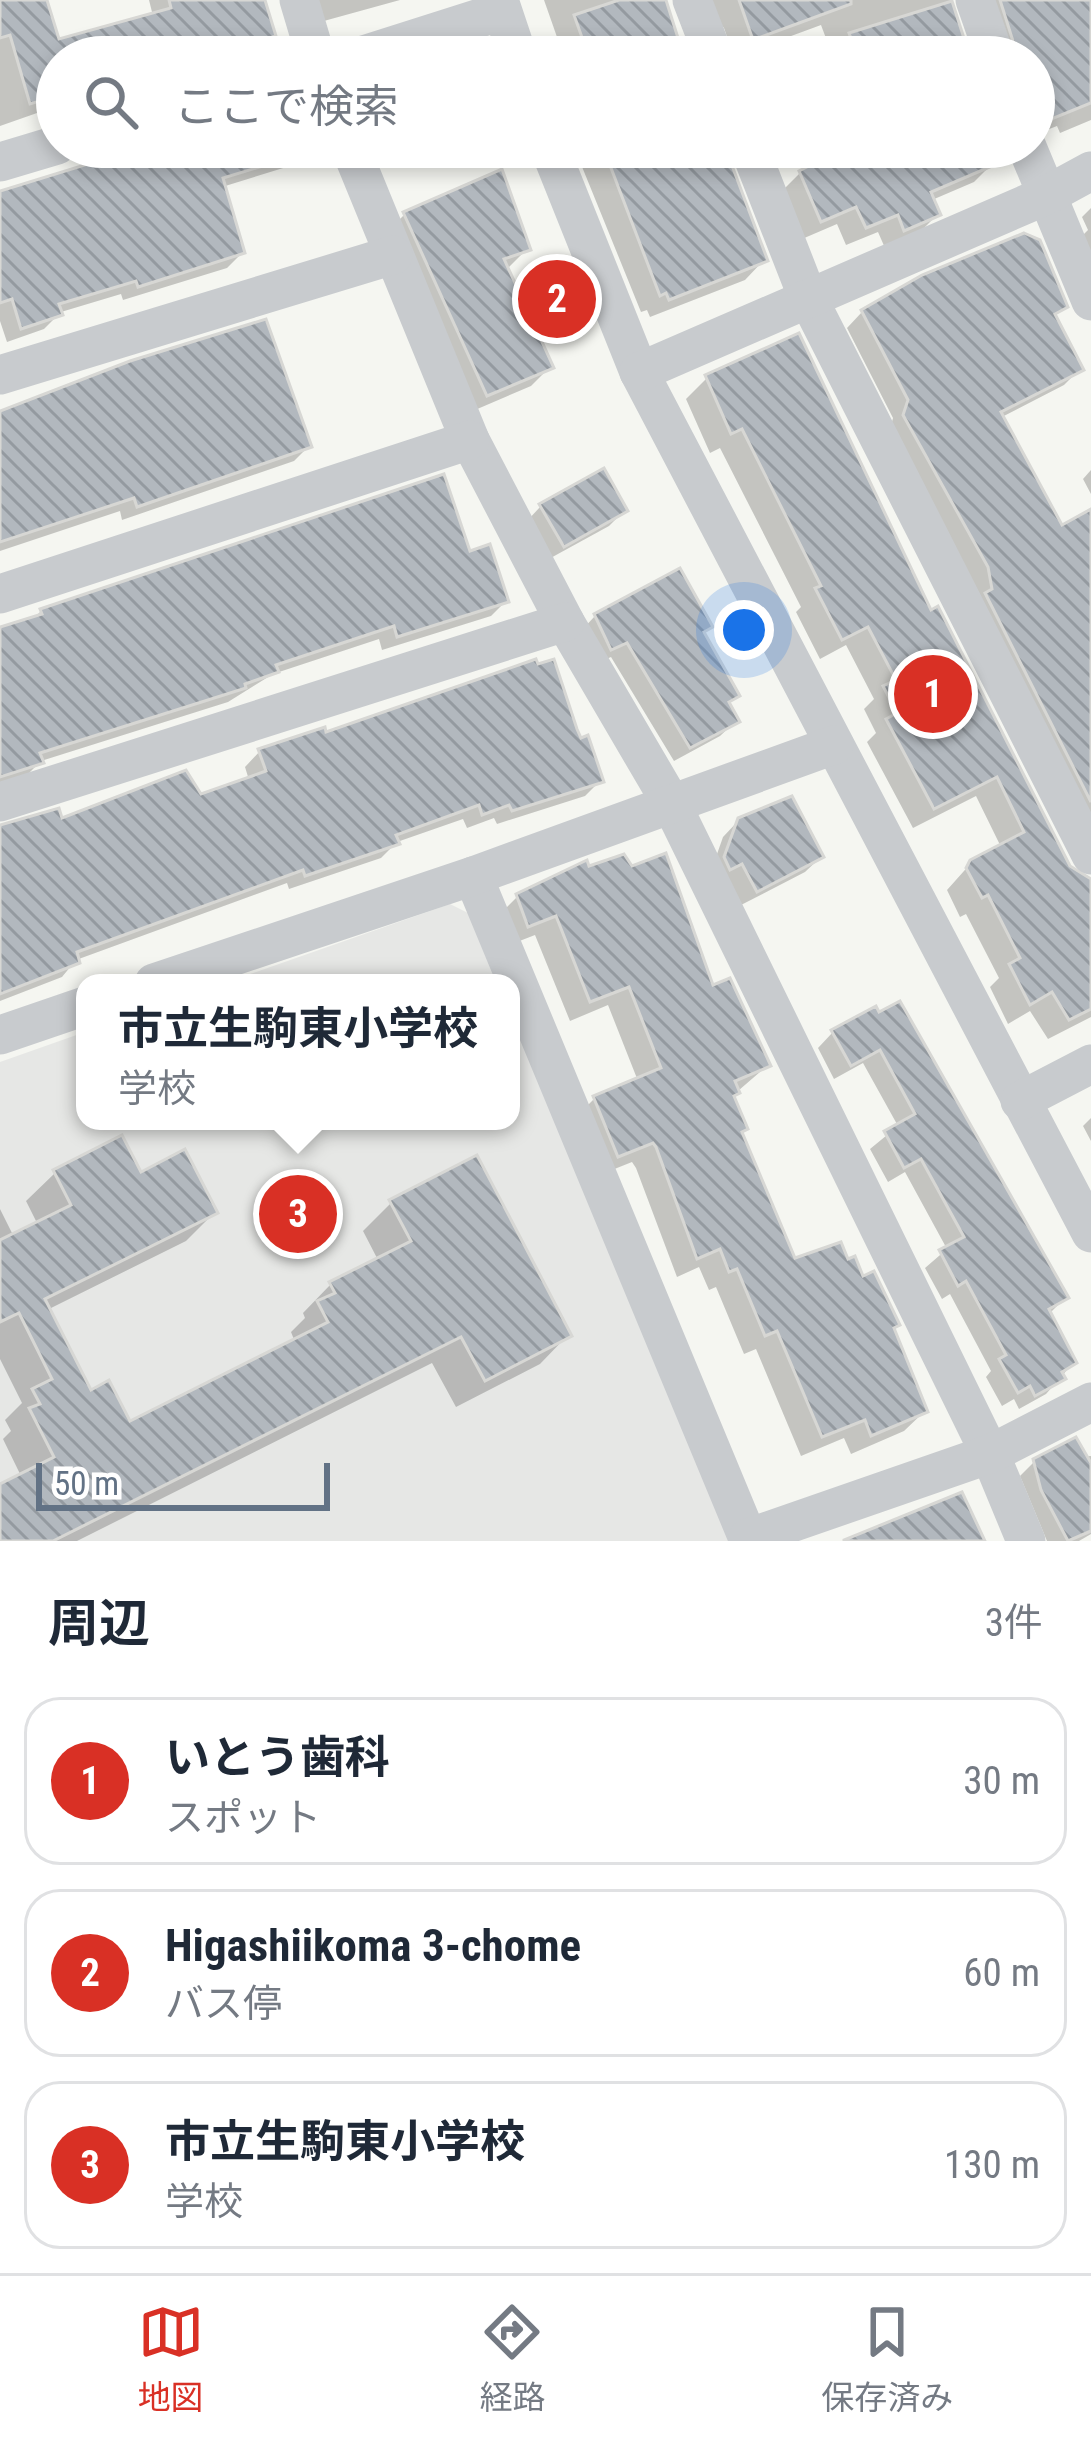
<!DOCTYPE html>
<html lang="ja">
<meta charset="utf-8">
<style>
body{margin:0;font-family:"Roboto Condensed","Noto Sans JP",sans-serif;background:#f2f2f3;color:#1f2937}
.scale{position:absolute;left:36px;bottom:30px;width:294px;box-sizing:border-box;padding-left:12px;border:6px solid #627285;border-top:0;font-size:33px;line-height:42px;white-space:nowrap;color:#627285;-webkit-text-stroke:9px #fff;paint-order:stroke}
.you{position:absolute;left:744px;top:630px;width:42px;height:42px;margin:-30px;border:9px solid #fff;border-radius:50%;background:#1a73e8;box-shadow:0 0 0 18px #1a73e833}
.badge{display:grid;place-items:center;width:78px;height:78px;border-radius:50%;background:#d93025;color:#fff;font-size:39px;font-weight:700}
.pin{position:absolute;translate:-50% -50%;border:6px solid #fff;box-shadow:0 3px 12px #0006}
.popup{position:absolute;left:76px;top:974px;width:444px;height:156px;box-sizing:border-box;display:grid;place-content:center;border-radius:24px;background:#fff;filter:drop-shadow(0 3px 9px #0005);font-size:39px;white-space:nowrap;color:#747a83}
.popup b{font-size:45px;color:#1f2937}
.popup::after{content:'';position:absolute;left:50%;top:100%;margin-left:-24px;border:24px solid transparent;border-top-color:#fff}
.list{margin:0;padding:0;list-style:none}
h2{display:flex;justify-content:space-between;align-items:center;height:156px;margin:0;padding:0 48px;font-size:51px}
h2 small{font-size:39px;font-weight:400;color:#747a83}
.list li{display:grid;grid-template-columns:78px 1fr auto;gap:36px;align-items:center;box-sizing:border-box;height:168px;margin:0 24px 24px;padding:0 24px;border:3px solid #e0e1e3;border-radius:36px}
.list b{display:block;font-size:45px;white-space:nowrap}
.list p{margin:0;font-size:39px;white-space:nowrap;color:#747a83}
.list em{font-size:39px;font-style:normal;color:#747a83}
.icon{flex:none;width:66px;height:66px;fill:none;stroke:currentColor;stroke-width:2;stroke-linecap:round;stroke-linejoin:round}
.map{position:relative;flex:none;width:1091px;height:1541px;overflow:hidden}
.search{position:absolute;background:#fff;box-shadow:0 6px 18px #0003;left:36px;right:36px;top:36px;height:132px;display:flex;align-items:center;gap:30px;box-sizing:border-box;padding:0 42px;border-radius:66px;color:#747a83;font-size:45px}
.sheet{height:732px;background:#fff}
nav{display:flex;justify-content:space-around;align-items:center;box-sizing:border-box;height:168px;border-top:3px solid #e0e1e3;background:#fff;font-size:33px;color:#747a83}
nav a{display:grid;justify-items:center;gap:6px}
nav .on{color:#d93025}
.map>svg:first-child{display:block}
.built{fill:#e6e7e5}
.shadow{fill:#0003}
.building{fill:url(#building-back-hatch);stroke:#d7d7d4;stroke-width:3}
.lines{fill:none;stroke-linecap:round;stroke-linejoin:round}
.minor{stroke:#c8cbce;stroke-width:39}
</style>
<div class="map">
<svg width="1091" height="1541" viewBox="0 0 1091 1541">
<defs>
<pattern id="building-back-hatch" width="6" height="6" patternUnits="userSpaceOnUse" patternTransform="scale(3)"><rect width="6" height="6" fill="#b2b8be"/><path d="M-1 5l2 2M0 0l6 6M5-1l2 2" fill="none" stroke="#949aa0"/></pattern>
</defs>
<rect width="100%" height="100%" fill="#f5f6f1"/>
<g class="built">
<path d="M450,904L470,914L499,983H225Z"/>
<path d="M511,1011L731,1541H0V1062L85,1032V1121H511Z"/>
</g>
<g class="shadow">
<path d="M0,0H44L57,43L153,16L149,0H262L273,35L256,52L240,57H57V106L0,126Z"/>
<path d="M306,0H400L313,24Z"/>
<path d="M544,0H662L684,57H564Z"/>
<path d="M700,0H951L949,8L970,57H833L821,25L734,57L724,28Z"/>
<path d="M967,0H1091V120L1060,133L1057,126L1034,135V57H992Z"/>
<path d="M147,147L308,150L293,165L222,187L242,253L227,268L123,300L121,294L61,312L44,329L7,342L0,321V194Z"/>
<path d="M353,147H438L365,172Z"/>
<path d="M574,147H720L764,260L745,280L650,317L647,310L641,312Z"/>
<path d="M856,147H987L993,163L974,182L932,200L938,214L919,233L885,248L878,232L846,245L837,224L802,239L781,192L800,173Z"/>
<path d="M1091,208V303L1068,250L1088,230L1082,217Z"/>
<path d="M404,215L527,249L506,270L550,367L531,386L468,413L385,234Z"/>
<path d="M1064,307L1053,318L1080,369L1064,385L1000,418L1060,530L1091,512V849L889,433L893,418L847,328L862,312Z"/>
<path d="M707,378L930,614L1091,916V1017L1048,1039L1030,1011L1008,1024L990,987L999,978L966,914L960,917L947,890L972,862L1001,847L976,796L913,828L867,742L876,733L864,709L874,699L846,645L820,659L796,612L801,607L720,448L710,453L686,399Z"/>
<path d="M0,414L309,446L294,461L122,520L120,511L0,551Z"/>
<path d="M1091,470V494L1083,479Z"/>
<path d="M541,506L624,511L609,526L547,560L526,522Z"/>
<path d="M468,554L506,601L491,616L382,650L379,639L273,674L228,702L41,761L25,777L0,786V631L32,620L41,611Z"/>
<path d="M595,616L701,634L736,696L727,705L736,721L720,736L674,761L611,657L595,664L580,632Z"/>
<path d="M574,730L600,781L585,796L497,824L494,818L467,828L463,819L397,842L381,858L289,889L287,883L76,960L62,977L0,1001V828L200,797L249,780L245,767L260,751L324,736Z"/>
<path d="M739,820L821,857L805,872L741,905L710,874L723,837Z"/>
<path d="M518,896L712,989L767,1066L731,1097L740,1133L793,1262L891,1330L925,1411L904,1431L851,1454L844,1438L801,1456L756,1349L744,1354L716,1287L709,1290L699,1267L677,1277L636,1168L632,1162L597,1176L574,1119L594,1099L638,1081L608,1005L570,1021L535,935L507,946L497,917Z"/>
<path d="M875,1011L1065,1298L1049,1314L1074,1362L1046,1394L1019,1409L1014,1399L1002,1406L986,1377L991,1371L950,1294L942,1299L925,1268L947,1249L905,1172L888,1182L870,1149L898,1126L863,1063L834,1079L818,1048L833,1032Z"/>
<path d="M1091,1118V1141L1083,1126Z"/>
<path d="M55,1173L140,1176L214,1213L186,1241L47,1310L90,1394L129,1426L295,1342L291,1332L305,1318L303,1313L331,1284L378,1260L363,1231L391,1203L568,1335L540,1364L456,1407L432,1363L77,1541H0V1487L21,1476L3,1439L11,1431L5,1420L22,1403L0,1359V1209L14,1237L38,1225L26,1201Z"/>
<path d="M1091,1456V1534L1079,1541H1047L1020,1476L1035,1461Z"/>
</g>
<g class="building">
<path d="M0,0H47L59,39L171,8L169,0H265L276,36L206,57H57V96L30,104L10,35L0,38Z"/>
<path d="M619,0H666L684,57H600L595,43L585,46L574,15Z"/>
<path d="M739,0H851V4L753,40Z"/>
<path d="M1000,0H1091V103L1044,122L1034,96V57H1018Z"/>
<path d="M952,1L970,57H858L849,33Z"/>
<path d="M143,147H298L299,155L223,178L245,253L138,287L136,281L59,304L63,315L21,329L12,299L0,303V191Z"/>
<path d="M603,147H725L768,261L669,300L666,293L660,296Z"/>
<path d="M846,147H1003L1006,160L931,192L941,215L904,231L898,215L866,228L856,207L821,222L799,171Z"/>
<path d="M502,169L531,250L504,259L554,368L487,396L403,212Z"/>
<path d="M1024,233L1040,240L1068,307L1055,314L1084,370L1001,412L1062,525L1091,509V802L985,593L992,589L988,567L903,415L908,400L861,310L922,275Z"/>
<path d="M266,319L312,447L137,507L134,498L0,542V411L130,361Z"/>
<path d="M799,333L931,610L938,606L1070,866L1091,879V1009L1069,1020L1052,992L1030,1005L1009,964L1020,958L988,895L982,898L966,868L970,860L1024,832L997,777L934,809L886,719L897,713L883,686L896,680L868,627L842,640L815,588L821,586L742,429L731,434L705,375Z"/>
<path d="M604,468L628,511L564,547L539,504Z"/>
<path d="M444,474L470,551L490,544L509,602L397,637L394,626L276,665L279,672L245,684L246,688L40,753L44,763L0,777V627L42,614L40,609Z"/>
<path d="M680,568L713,627L704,632L740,696L729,702L740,722L690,748L627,643L611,650L594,614Z"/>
<path d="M536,659L538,664L554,659L577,729L581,738L588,735L604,782L512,811L509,805L482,815L479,805L396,835L400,844L305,876L303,870L77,952L80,963L0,994V825L59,808L62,818L186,770L201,794L266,771L258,749L325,727L326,732Z"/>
<path d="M792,796L824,857L757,892L742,864L730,870L724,857L738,818Z"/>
<path d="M666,853L713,985L730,978L771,1066L735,1081L740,1093L734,1096L748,1129L742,1132L795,1258L841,1242L848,1259L855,1256L863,1276L874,1271L900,1325L894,1328L928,1412L871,1436L865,1420L822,1437L777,1331L765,1336L737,1269L729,1272L720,1249L697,1259L656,1147L653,1143L618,1157L593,1096L661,1068L629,987L590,1002L556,916L528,927L516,894L587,860L589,866L624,854L632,866Z"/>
<path d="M900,1001L1069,1298L1049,1309L1077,1363L1062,1372L1066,1379L1035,1396L1030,1386L1018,1393L999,1359L1006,1355L966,1281L958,1286L939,1250L964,1237L921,1159L904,1168L884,1131L915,1114L880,1050L851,1066L831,1030L876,1006L879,1012Z"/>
<path d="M122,1135L141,1172L185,1149L218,1213L45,1299L91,1390L109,1380L130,1421L328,1322L317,1301L335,1293L329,1282L411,1241L389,1200L477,1155L572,1336L485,1381L461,1337L53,1541H0V1484L54,1457L29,1408L40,1404L32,1389L52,1379L19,1313L0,1322V1240L71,1205L53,1170Z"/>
<path d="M1076,1437L1091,1463V1531L1068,1541L1041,1490L1033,1459Z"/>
<path d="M962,1492L985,1541H844V1540Z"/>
</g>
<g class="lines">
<g class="minor">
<path d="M299,0L316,57"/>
<path d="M499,0L518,57"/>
<path d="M692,0L714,57"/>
<path d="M975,0L995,57"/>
<path d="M357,57L502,11"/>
<path d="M350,147L470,440L565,622L671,803L990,1454L1026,1541"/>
<path d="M549,147L639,372L1091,1233"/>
<path d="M749,147L808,298L1091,855"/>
<path d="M1027,147L1091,301"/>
<path d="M0,162L57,145"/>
<path d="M639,372L1045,196L1091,171"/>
<path d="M0,375L393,255"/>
<path d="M0,594L470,440"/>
<path d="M0,802L565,622"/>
<path d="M473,876L749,1541"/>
<path d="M154,983L473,876L834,745"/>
<path d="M0,1035L85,1006"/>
<path d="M1020,1101L1091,1064"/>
<path d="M748,1538L990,1454L1091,1402"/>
</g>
</g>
</svg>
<div class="scale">50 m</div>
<div class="you"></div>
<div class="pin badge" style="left:933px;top:694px">1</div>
<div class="pin badge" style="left:557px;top:299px">2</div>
<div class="pin badge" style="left:298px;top:1214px">3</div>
<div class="popup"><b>市立生駒東小学校</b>学校</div>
<div class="search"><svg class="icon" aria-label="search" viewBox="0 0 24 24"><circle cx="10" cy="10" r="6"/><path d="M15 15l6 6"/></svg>ここで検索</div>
</div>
<section class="sheet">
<h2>周辺<small>3件</small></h2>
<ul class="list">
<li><span class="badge">1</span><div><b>いとう歯科</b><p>スポット</p></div><em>30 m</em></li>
<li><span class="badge">2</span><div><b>Higashiikoma 3-chome</b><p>バス停</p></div><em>60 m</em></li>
<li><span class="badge">3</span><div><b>市立生駒東小学校</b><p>学校</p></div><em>130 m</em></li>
</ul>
</section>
<nav>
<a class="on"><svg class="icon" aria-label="map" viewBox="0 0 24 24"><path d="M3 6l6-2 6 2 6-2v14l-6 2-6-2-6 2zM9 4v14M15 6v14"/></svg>地図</a>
<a><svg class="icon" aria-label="directions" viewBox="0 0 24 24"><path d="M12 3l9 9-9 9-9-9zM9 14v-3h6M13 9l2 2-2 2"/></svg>経路</a>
<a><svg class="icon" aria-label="saved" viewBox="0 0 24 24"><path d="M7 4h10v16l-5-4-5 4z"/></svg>保存済み</a>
</nav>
